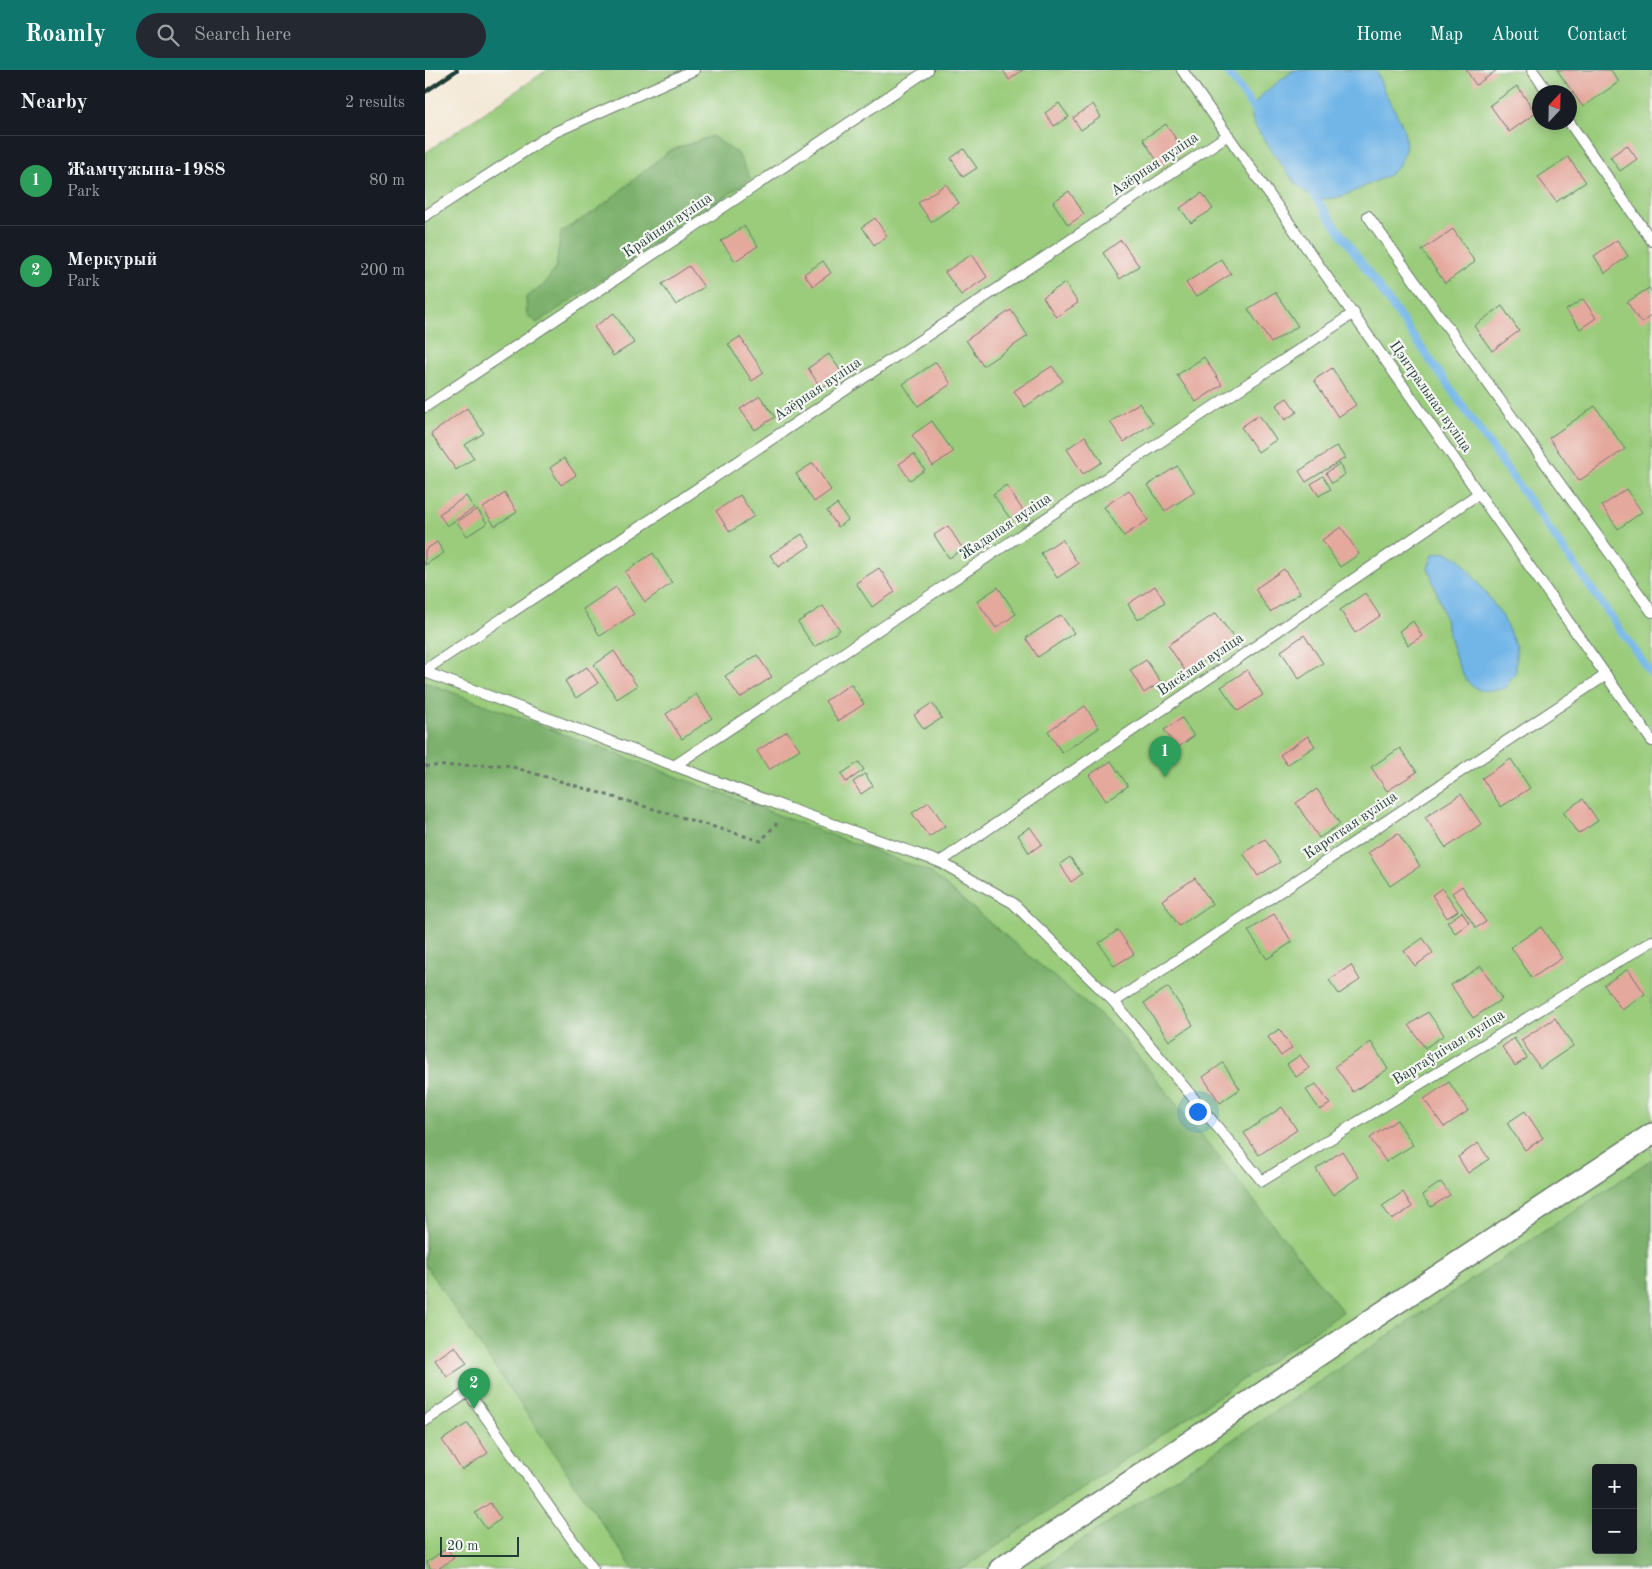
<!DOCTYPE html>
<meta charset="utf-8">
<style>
body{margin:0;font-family:"Old Standard TT",serif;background:#242831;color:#f1f3f6}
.controls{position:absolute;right:15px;bottom:15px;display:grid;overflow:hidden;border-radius:5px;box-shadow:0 2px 12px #0003}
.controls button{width:45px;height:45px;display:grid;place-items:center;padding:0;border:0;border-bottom:1px solid #363941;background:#171b24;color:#f1f3f6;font:25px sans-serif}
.compass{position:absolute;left:1107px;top:15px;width:45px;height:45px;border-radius:50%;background:#171b24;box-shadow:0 2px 12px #0003;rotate:22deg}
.scale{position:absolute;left:15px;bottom:12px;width:79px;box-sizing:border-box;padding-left:5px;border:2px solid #1f3d34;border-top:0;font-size:14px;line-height:18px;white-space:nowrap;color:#1f3d34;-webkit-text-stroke:4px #f6f6f2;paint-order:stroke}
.you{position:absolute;left:772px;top:1041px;width:18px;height:18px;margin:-12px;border:4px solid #fff;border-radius:50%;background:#1a73e8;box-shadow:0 0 0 8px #1a73e833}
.badge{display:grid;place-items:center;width:32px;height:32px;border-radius:50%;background:#0f766e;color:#fff;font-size:16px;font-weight:700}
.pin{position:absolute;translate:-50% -41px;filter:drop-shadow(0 1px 2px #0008)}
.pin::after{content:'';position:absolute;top:26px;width:18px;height:15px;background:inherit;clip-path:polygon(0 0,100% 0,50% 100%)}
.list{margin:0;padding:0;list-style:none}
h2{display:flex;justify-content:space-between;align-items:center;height:65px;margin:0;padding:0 20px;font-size:21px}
h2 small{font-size:16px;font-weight:400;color:#9ea1a6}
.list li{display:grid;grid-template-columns:32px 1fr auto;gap:15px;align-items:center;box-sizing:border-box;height:90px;padding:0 20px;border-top:1px solid #363941}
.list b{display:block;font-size:19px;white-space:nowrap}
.list p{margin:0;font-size:16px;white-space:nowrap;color:#9ea1a6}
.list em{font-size:16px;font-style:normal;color:#9ea1a6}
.icon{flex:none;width:28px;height:28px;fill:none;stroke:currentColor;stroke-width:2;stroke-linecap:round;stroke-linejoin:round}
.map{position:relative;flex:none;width:1227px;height:1499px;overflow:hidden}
header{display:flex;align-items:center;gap:30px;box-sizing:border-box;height:70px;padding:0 25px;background:#0f766e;color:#fff}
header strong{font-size:24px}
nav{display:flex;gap:28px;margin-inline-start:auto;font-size:18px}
.search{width:350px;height:45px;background:#242831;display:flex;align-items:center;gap:12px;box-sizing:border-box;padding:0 18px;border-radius:28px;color:#9ea1a6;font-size:19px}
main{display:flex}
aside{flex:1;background:#171b24}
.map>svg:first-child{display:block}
.green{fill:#9acc7c;stroke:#5c8458;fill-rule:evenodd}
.forest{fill:#7bb06c;stroke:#4d7650;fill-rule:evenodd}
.water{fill:#72b6e8;stroke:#487a8e}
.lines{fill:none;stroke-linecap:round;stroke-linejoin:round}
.stream{stroke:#72b6e8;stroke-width:8}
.building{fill:#e5a89d}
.service-casing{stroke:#6a796c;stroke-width:12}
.minor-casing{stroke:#6a796c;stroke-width:24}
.path{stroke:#6a796c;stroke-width:3;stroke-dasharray:4 4;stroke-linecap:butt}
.service{stroke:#fff;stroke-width:10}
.minor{stroke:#fff;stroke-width:21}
.rail{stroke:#1f3d34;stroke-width:4}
.labels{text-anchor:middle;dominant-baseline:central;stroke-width:4.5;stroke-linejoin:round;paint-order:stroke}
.street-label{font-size:15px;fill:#1f3d34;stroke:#f6f6f2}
</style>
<header>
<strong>Roamly</strong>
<div class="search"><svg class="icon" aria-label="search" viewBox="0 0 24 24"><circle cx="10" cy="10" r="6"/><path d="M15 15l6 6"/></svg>Search here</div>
<nav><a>Home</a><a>Map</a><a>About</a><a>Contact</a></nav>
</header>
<main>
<aside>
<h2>Nearby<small>2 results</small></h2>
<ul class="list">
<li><span class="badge" style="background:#2e9e5b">1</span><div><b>Жамчужына-1988</b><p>Park</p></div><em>80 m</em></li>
<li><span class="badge" style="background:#2e9e5b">2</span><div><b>Меркурый</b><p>Park</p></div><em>200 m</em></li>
</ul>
</aside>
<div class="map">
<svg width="1227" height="1499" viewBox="0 0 1227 1499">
<rect width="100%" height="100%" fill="#f6f6f2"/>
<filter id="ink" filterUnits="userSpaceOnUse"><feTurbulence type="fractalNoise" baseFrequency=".02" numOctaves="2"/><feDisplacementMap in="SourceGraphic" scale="10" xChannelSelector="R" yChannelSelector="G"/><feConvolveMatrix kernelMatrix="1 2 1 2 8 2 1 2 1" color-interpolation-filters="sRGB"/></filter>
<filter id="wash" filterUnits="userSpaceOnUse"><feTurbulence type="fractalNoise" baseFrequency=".0096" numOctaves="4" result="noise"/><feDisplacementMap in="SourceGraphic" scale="20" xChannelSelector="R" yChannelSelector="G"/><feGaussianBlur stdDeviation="1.12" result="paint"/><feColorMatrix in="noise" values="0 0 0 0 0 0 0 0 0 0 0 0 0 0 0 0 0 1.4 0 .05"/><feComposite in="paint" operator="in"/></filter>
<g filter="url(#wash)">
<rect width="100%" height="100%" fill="#f4e8d5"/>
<path class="green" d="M122,0H1227V1499H0V83ZM1114,22H1144V52H1114ZM1171,1398H1208V1480H1171Z"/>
<g class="forest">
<path d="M287,66L313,84L326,109L112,253L102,245L101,227L119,215L131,197L136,162L173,139L244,81Z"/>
<path d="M0,612L505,802L692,960L918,1242L538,1499H208L0,1195Z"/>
<path d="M1227,1089V1499H614ZM1171,1398H1208V1480H1171Z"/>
</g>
<g class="water">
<path d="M869,0H951C954,8 957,17 961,25C968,39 978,51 980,67C982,80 977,95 965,104C960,108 953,110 948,112C929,122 904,136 883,124C868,115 842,73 831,57C829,53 826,47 826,42C828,28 858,9 869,0Z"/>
<path d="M1021,482L1035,489L1077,545L1091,577V601L1080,618C1070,621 1060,623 1050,618C1031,608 1022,554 1016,534C1012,522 1007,510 1003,498L1008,484Z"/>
</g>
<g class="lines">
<g class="stream">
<path d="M801,0L833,45"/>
<path d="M884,118L1227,605"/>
</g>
</g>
<g id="blocks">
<g class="building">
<path d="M578,0H598L584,10Z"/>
<path d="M1041,0H1072L1051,15Z"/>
<path d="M1132,0H1186L1194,12L1158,37Z"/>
<path d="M1092,16L1111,43L1084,62L1065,35Z"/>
<path d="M634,33L644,47L629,56L620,43Z"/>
<path d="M668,34L676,47L656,60L648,48Z"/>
<path d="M741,54L759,81L736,97L718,69Z"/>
<path d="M1202,75L1212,89L1195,101L1185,87Z"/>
<path d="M539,79L552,98L538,107L526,88Z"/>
<path d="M1143,87L1161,112L1131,132L1113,107Z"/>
<path d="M521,114L534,133L506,152L493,133Z"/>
<path d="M644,121L659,144L643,155L628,132Z"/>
<path d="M777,123L788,139L766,153L755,138Z"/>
<path d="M450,148L462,166L449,175L437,157Z"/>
<path d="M319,156L333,176L310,191L296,171Z"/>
<path d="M1028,159L1050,192L1020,213L997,180Z"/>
<path d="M696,170L714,196L695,209L678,183Z"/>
<path d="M1192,170L1203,186L1180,203L1169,186Z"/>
<path d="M547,184L562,207L536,225L520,202Z"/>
<path d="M796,189L806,204L771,227L761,213Z"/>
<path d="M398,191L406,203L388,216L379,204Z"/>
<path d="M264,196L279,217L251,235L237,214Z"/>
<path d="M640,213L653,233L631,247L618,227Z"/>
<path d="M1224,218L1227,223V245L1216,253L1202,232Z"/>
<path d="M850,222L873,256L846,273L823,239Z"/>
<path d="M1158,229L1171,248L1155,259L1141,240Z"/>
<path d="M1077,236L1094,261L1067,281L1049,256Z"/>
<path d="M586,240L603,266L558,296L541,270Z"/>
<path d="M189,243L209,273L188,286L169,257Z"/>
<path d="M315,267L339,303L327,311L303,274Z"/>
<path d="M404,284L417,303L396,318L383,298Z"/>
<path d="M779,287L797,315L771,332L752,305Z"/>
<path d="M511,292L526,314L493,336L478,314Z"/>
<path d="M627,296L638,311L600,337L589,321Z"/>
<path d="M907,298L931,335L913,347L889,310Z"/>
<path d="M335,326L350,347L330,360L315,339Z"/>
<path d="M862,328L872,342L860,350L851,335Z"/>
<path d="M714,333L728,353L699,372L685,352Z"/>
<path d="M1170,336L1200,379L1154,411L1124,368Z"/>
<path d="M42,338L59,363L40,375L49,388L31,400L6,364Z"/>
<path d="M834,345L851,370L833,382L816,357Z"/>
<path d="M507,351L528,382L508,396L487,365Z"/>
<path d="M660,366L677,392L658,404L642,379Z"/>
<path d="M912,376L920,388L881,412L874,401Z"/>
<path d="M489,384L500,400L485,410L474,394Z"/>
<path d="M139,388L151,405L136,415L125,398Z"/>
<path d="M388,393L406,420L389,432L371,404Z"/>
<path d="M914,394L920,404L907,413L901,403Z"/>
<path d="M752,396L770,422L740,441L723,415Z"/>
<path d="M898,406L906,419L894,426L886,414Z"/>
<path d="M581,415L599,442L586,450L568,424Z"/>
<path d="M1201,419L1217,442L1193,459L1177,436Z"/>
<path d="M704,420L723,450L699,466L679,437Z"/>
<path d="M80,423L92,442L70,456L58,438Z"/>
<path d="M315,425L329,446L305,462L291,441Z"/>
<path d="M41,426L49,438L22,456L14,444Z"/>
<path d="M412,434L423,450L413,457L402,441Z"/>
<path d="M52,439L62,453L42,466L32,452Z"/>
<path d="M523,456L538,479L524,488L509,465Z"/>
<path d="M916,457L934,484L915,497L897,470Z"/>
<path d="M377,464L385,476L353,497L345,485Z"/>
<path d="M637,469L653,494L632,508L616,483Z"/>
<path d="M12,472L19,483L0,495V480Z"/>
<path d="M228,483L247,513L220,532L200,502Z"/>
<path d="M454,498L470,522L447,537L431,513Z"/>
<path d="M859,499L875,523L845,542L830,519Z"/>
<path d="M730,516L740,532L713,550L703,534Z"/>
<path d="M191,517L209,544L175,566L158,539Z"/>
<path d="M573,517L591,544L571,558L552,531Z"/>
<path d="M940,523L955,546L930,563L915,540Z"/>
<path d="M398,536L415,560L389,577L373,552Z"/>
<path d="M791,543L810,570L761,602L743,575Z"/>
<path d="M636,545L649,563L613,587L601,568Z"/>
<path d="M988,551L997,566L983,575L974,561Z"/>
<path d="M879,565L898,593L874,609L856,581Z"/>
<path d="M189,581L212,616L192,629L169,595Z"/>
<path d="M332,585L347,607L315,628L300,606Z"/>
<path d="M721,590L736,612L719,623L705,600Z"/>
<path d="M162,597L173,613L151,628L140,611Z"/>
<path d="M822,600L838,625L813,641L796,617Z"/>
<path d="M426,614L439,634L413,651L400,631Z"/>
<path d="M271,624L287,648L257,669L241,644Z"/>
<path d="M507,633L517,648L499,659L489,645Z"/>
<path d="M660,636L674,658L637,683L623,661Z"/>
<path d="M757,648L769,666L752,678L739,660Z"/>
<path d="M362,661L375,679L344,700L332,681Z"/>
<path d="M883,666L890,676L862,695L855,685Z"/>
<path d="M975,678L992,702L962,721L946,697Z"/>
<path d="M1086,689L1105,718L1076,737L1057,708Z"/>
<path d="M686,691L703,716L681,731L664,705Z"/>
<path d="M434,692L439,700L421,712L416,704Z"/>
<path d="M440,704L448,716L436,724L428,712Z"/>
<path d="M892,719L915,754L894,768L871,733Z"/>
<path d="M1036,724L1056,754L1021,778L1000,747Z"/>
<path d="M1158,729L1173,751L1153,764L1138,742Z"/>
<path d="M504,732L520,756L504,767L487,743Z"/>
<path d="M605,757L617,774L604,783L593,765Z"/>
<path d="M973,763L995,796L965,816L943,783Z"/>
<path d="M840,769L855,792L833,806L818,783Z"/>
<path d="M645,787L657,804L646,812L635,794Z"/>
<path d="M770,808L787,834L754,856L737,830Z"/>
<path d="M1037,816L1061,852L1051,858L1027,823Z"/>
<path d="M1017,818L1033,841L1022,848L1007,825Z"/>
<path d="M1037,842L1044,853L1030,863L1022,852Z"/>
<path d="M849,844L867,872L842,889L823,861Z"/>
<path d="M1116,857L1137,888L1107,908L1086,877Z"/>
<path d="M693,860L709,884L689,896L674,873Z"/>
<path d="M998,868L1008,883L990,896L979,881Z"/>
<path d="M926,895L935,910L914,924L904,910Z"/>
<path d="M1056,896L1077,929L1048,948L1026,915Z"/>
<path d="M1203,899L1220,924L1197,940L1179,915Z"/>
<path d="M743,917L768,955L744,971L719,933Z"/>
<path d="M1003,942L1019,965L1000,978L984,955Z"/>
<path d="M1130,948L1148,976L1115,998L1096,970Z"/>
<path d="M854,959L867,978L856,986L843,967Z"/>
<path d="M1089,968L1102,988L1090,996L1077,977Z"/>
<path d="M946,972L963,999L928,1022L910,996Z"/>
<path d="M875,985L884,998L871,1007L862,994Z"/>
<path d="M798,993L815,1019L795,1033L778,1007Z"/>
<path d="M1024,1012L1043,1041L1019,1057L999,1029Z"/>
<path d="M891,1014L905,1034L895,1040L881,1020Z"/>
<path d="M857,1037L872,1060L834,1085L819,1063Z"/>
<path d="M1100,1041L1118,1068L1100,1080L1082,1053Z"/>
<path d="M972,1050L988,1075L961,1092L945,1068Z"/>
<path d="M1053,1073L1064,1089L1043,1103L1033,1087Z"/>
<path d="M917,1081L934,1107L908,1125L891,1099Z"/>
<path d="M1016,1112L1025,1125L1006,1137L997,1125Z"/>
<path d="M978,1122L987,1137L967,1150L957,1136Z"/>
<path d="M30,1276L42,1294L22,1307L10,1290Z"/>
<path d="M43,1353L63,1383L37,1400L17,1370Z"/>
<path d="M65,1433L76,1449L61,1459L50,1443Z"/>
<path d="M22,1478L29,1488L13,1499H6L2,1492Z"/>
</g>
</g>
</g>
<g filter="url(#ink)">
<use href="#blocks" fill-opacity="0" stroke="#6a796c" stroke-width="1"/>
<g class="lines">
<g class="service-casing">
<g id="service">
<path d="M757,0L1227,671"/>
<path d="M1107,0L1123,22"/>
<path d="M1144,52L1227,171"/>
<path d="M0,146L128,63L269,0"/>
<path d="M943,146L1227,542"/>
<path d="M0,337L503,0"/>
<path d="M0,600L803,65"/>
<path d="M0,602L365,739L515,792L588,833L689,932L837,1111L1227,871"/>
<path d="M249,696L929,243"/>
<path d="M515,792L1053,424"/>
<path d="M689,932L1181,605"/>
<path d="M0,1351L43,1322L168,1499"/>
</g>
</g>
<g class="minor-casing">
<path id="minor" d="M575,1499L955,1244L1227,1064"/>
</g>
<path class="path" d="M0,696L81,695L336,771L352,753"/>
<use href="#service" class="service"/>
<use href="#minor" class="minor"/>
<path class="rail" d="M0,22L32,0"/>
</g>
</g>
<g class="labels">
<g class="street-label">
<text transform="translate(730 95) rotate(-34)">Азёрная вуліца</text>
<text transform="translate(243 156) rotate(-34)">Крайняя вуліца</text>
<text transform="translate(393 320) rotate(-34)">Азёрная вуліца</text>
<text transform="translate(1005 327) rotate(55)">Цэнтральная вуліца</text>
<text transform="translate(581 457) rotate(-34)">Жаданая вуліца</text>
<text transform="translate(776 595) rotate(-34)">Вясёлая вуліца</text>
<text transform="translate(926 756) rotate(-34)">Кароткая вуліца</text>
<text transform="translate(1024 978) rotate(-32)">Вартаўнічая вуліца</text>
</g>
</g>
</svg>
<div class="controls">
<button>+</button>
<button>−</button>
</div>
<svg class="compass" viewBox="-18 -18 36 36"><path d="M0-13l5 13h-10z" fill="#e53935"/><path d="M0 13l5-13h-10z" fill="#9ea1a6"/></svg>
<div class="scale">20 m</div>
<div class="you"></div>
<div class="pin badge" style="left:740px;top:707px;background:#2e9e5b">1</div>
<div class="pin badge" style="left:49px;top:1339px;background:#2e9e5b">2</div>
</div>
</main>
